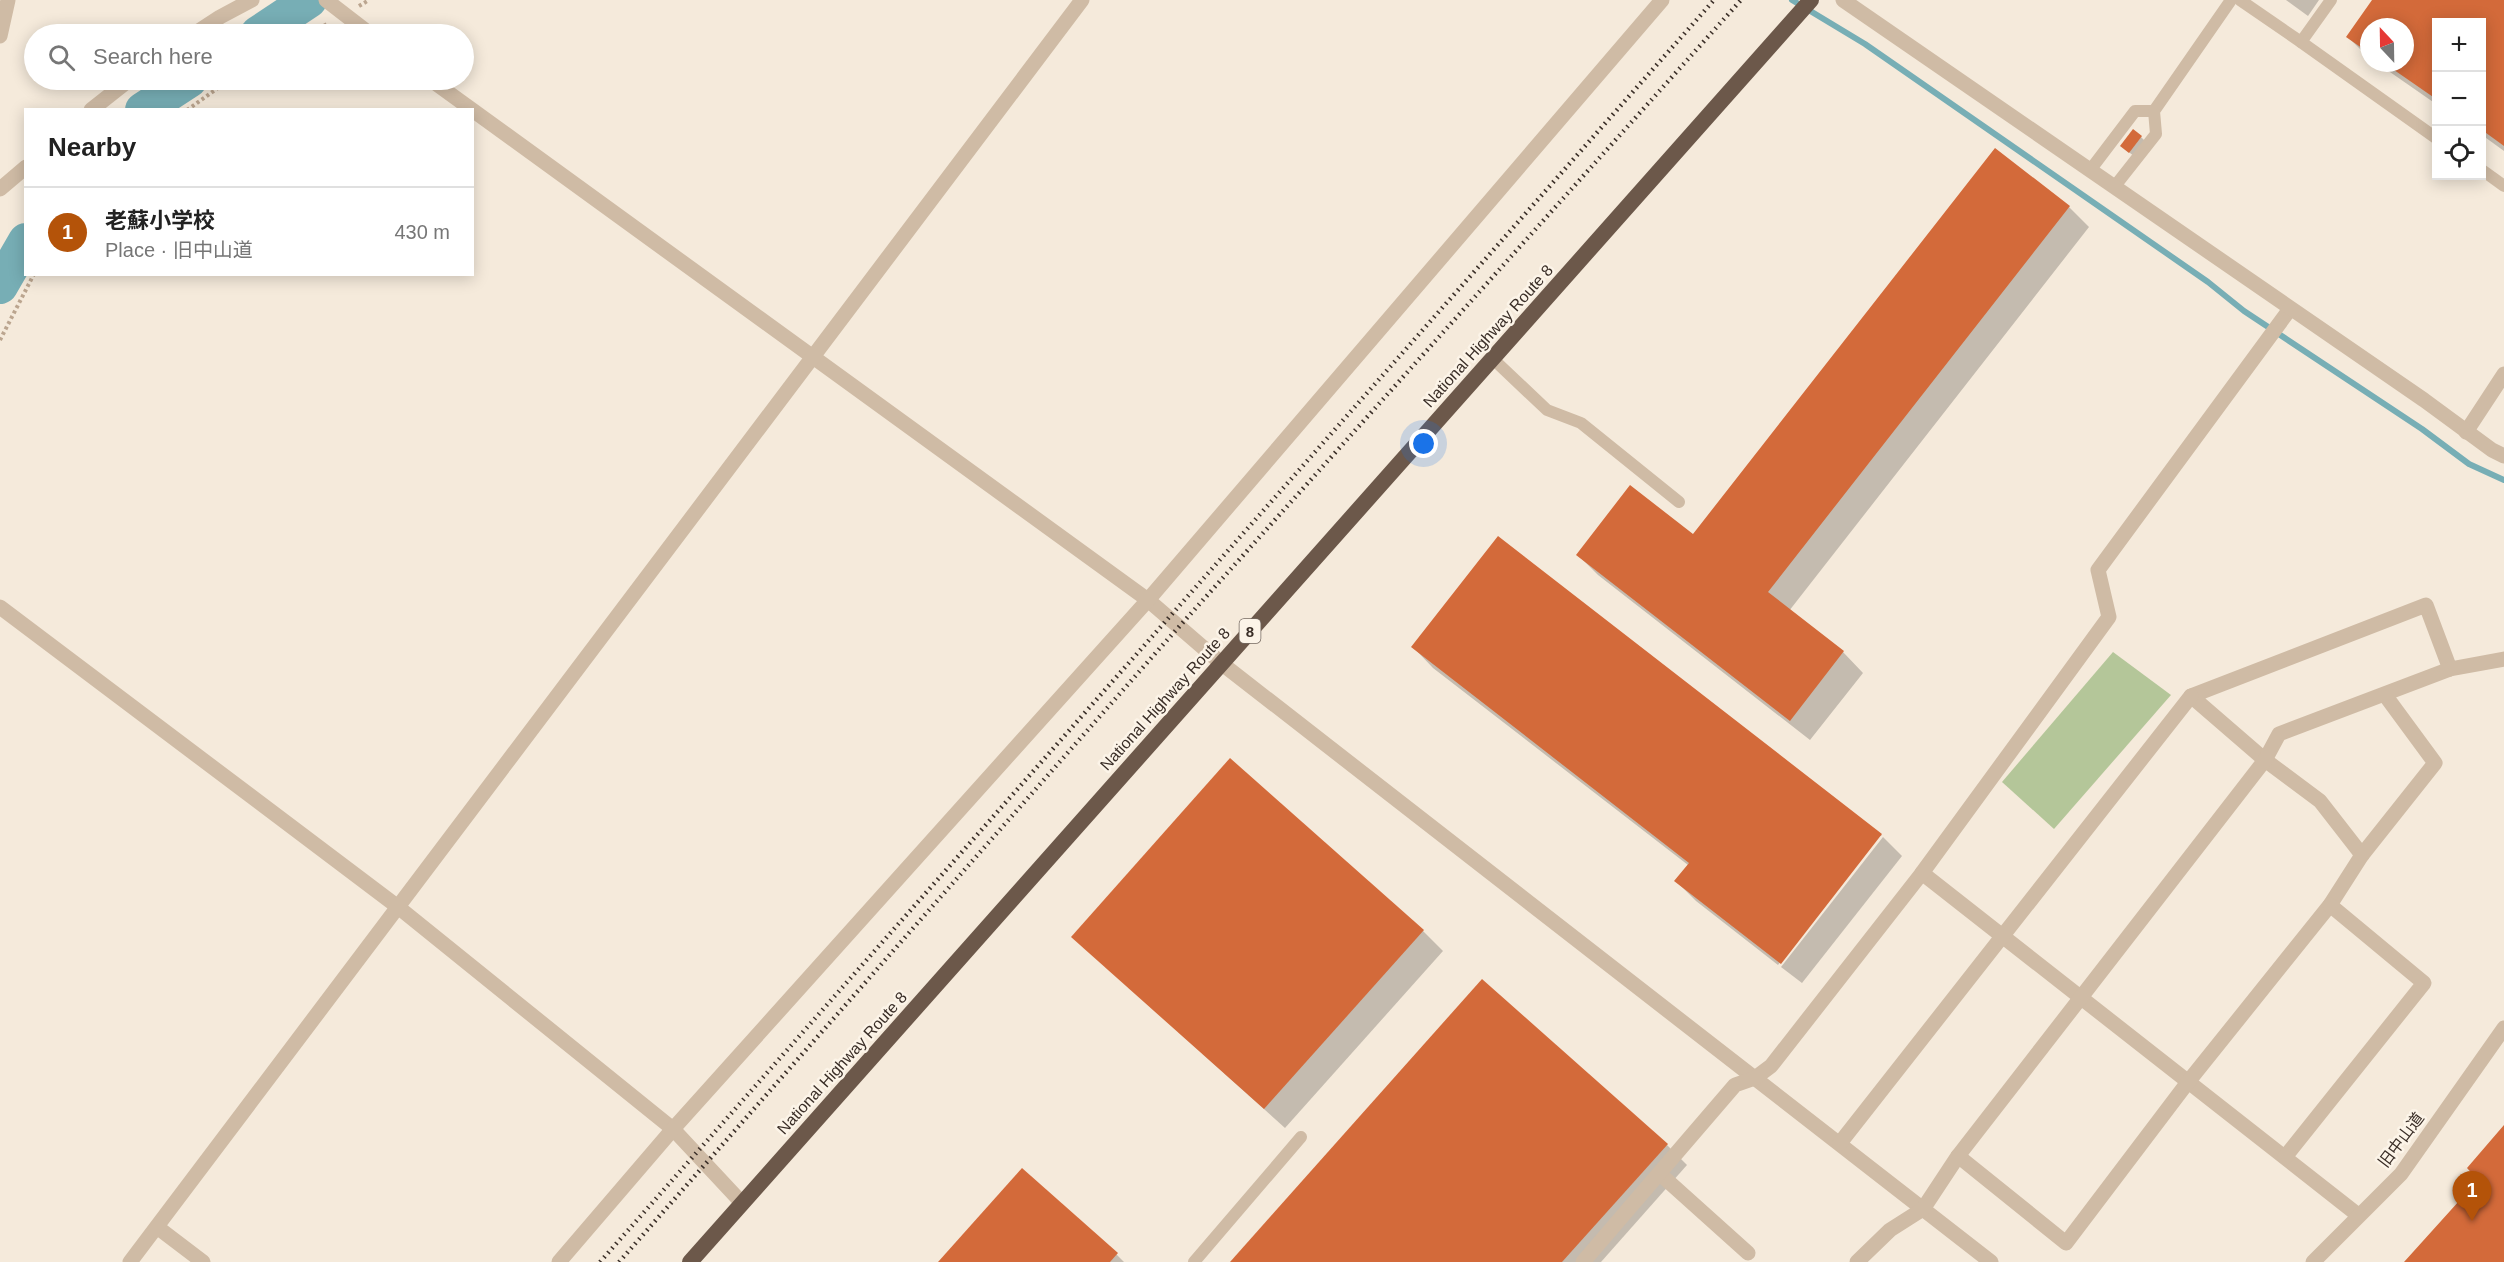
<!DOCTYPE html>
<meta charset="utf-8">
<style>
body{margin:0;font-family:Arial,"Noto Sans JP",sans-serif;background:#f6f6f6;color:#222}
.controls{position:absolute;right:18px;top:18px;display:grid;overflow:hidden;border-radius:0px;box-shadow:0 3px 15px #0003}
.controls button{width:54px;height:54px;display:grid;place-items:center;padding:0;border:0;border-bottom:2px solid #e0e0e0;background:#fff;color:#222;font:30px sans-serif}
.compass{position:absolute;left:2360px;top:18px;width:54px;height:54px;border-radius:50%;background:#fff;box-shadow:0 3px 15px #0003;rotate:338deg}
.you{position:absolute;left:1424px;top:444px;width:21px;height:21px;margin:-15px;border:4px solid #fff;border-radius:50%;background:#1a73e8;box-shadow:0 0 0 9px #1a73e833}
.badge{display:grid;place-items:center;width:39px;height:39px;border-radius:50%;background:#b45309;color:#fff;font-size:20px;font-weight:700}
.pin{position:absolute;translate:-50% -50px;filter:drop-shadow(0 2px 3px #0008)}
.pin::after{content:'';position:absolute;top:32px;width:21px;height:18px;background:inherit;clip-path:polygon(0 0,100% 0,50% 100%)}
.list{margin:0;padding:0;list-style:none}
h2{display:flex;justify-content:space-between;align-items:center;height:78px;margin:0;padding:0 24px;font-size:26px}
h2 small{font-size:20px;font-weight:400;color:#767676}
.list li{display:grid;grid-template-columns:39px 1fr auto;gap:18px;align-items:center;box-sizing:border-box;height:90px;padding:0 24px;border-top:2px solid #e0e0e0}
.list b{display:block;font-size:22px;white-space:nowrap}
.list p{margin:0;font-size:20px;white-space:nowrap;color:#767676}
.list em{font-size:20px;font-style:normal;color:#767676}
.icon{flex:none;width:33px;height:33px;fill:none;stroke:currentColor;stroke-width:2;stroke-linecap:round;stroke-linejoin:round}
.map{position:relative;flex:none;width:2504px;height:1262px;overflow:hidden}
.search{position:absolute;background:#fff;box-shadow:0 3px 15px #0003;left:24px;top:24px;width:450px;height:66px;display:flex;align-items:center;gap:15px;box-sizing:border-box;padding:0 21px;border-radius:33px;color:#767676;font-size:22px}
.panel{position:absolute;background:#fff;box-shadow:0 3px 15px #0003;left:24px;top:108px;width:450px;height:168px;border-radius:0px}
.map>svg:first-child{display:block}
.green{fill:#b4c699}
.shadow{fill:#0003}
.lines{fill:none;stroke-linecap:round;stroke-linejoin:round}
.stream{stroke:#77aeb5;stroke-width:6}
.river{stroke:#77aeb5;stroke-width:36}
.building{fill:#d36a3a}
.path{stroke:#bba58f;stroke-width:4;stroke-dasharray:3 3;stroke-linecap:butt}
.service{stroke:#cfbba5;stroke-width:12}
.minor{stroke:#cfbba5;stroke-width:15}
.tertiary{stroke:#cfbba5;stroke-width:15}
.trunk{stroke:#6c584a;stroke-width:16}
.rail{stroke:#3a2e27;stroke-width:4.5;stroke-dasharray:1.5 4.5;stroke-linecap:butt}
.labels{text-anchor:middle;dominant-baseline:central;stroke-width:5;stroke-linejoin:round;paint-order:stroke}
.shield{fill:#fcf4e8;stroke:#746961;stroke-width:1.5}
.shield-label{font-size:15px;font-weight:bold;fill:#3a2e27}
.street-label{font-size:16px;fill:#3a2e27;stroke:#fcf4e8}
</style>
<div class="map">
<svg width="2504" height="1262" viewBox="0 0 2504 1262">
<rect width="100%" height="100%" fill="#f5eadb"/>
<path class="green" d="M2113,652L2171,695L2054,829L2002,782Z"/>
<g class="shadow">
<path d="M2286,0H2319L2308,16Z"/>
<path d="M2374,0H2504V151L2482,135V22H2436V104L2377,63H2405V27H2369V58L2348,37Z"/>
<path d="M2141,137L2145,141L2134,156L2126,150Z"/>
<path d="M2069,207L2089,227L1789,611L1843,652L1863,673L1810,740L1598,575L1578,555L1693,536Z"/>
<path d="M1498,538L1882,836H1879L1778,965L1696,901L1676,881L1688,865L1433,668L1413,647Z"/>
<path d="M1883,837L1902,856L1802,983L1781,967Z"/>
<path d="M1423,931L1443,951L1285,1128L1073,937Z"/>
<path d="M1667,1145L1687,1165L1601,1262H1232Z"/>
<path d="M1116,1254L1124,1262H941Z"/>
</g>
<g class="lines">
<path class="stream" d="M1792,0L1865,44L2208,282L2244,311L2422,429L2469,464L2504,480"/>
<g class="river">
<path d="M258,34L309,0"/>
<path d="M143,110L189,80"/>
<path d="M0,286L26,241"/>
</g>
</g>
<g class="building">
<path d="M2372,0H2504V146L2482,130V22H2436V99L2384,63H2405V27H2369V53L2346,37Z"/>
<path d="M2133,129L2142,136L2129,153L2120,146Z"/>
<path d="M1995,148L2070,206L1768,592L1844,651L1790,721L1576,555L1630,485L1693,534Z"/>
<path d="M1498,536L1882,834L1781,964L1674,881L1689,863L1411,647Z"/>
<path d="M1230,758L1424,930L1264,1109L1071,937Z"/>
<path d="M1482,979L1668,1144L1562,1262H1230Z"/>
<path d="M2504,1125V1262H2404L2478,1180L2467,1168Z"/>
<path d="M1022,1168L1118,1253L1110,1262H938Z"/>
</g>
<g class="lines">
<g class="path">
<path d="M359,6L369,0"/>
<path d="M308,34L329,23"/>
<path d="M187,110L229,80"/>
<path d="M0,340L34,274"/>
</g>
<g class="service">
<path d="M2240,0L2301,42L2331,0"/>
<path d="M2301,42L2436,138"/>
<path d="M2091,169L2135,111H2154"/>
<path d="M2482,170L2504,186"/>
<path d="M2115,186L2156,134L2154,111L2231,0"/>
<path d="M1492,358L1547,410L1581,423L1679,502"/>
<path d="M1194,1262L1301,1137"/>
</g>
<g class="minor">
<path d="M326,0L370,34"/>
<path d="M194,34L220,17L252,0"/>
<path d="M431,80L1148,600L1221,663L1991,1262"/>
<path d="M91,110L129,80"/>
<path d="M0,189L26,167"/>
<path d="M2466,432L2504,374"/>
<path d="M0,607L398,907L673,1129L742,1203"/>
<path d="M2362,855L2320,801L2265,760L2191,696L2426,605L2450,669"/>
<path d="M1922,873L2358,1215"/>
<path d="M1840,1143L2191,696"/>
<path d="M1958,1156L2066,1243L2188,1082L2330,905L2362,855L2435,763L2385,695"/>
<path d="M2285,1157L2424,983L2330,905"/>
<path d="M1660,1174L1748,1253"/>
<path d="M157,1227L203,1262"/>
<path d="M130,1262L1082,0"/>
<path d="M559,1262L673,1129L1148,600L1662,0"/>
<path d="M1583,1262L1735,1085L1755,1078L1771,1066L1922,873L2109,617L2098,570L2290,309"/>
<path d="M1857,1262L1890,1230L1923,1209L1958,1156L2265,760L2279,734L2450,669L2504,659"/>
<path d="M2313,1262L2401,1174L2504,1028"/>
</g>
<g class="tertiary">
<path d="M1843,0L2424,400L2492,450L2504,456"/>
<path d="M0,36L8,0"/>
</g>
<path class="trunk" d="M690,1262L1811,0"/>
<g class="rail">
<path d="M600,1262L1714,0"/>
<path d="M619,1262L1160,648L1741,0"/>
</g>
</g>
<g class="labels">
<rect class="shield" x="1239.5" y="619" width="21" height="24" rx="4.5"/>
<g class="shield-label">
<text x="1250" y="631">8</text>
</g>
<g class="street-label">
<text transform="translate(1488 336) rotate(-48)">National Highway Route 8</text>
<text transform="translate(1165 699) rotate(-48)">National Highway Route 8</text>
<text transform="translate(842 1063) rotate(-48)">National Highway Route 8</text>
<text transform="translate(2401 1140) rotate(-53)">旧中山道</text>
</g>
</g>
</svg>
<div class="controls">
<button>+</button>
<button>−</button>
<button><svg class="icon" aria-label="locate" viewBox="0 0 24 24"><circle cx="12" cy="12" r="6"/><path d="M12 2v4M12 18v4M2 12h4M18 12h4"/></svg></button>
</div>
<svg class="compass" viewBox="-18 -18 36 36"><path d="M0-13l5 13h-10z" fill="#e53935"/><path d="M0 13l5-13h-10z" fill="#767676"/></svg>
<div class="you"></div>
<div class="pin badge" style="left:2472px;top:1221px">1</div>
<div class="search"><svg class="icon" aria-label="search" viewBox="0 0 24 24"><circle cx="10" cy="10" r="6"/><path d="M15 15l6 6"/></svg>Search here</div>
<section class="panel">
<h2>Nearby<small></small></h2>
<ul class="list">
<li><span class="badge">1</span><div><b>老蘇小学校</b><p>Place · 旧中山道</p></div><em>430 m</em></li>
</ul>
</section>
</div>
